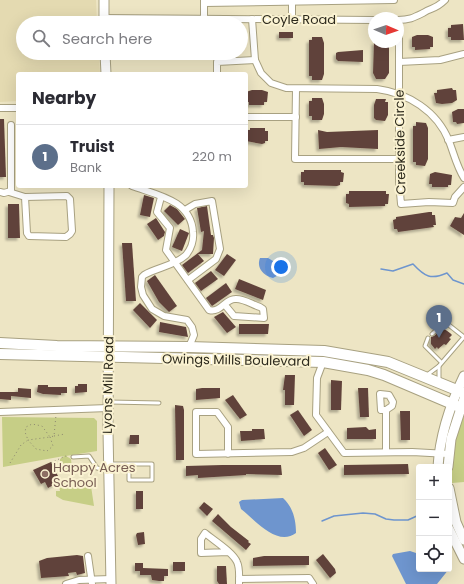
<!DOCTYPE html>
<meta charset="utf-8">
<style>
body{margin:0;font-family:Poppins,sans-serif;background:#f2f2f3;color:#2b2b33}
.controls{position:absolute;right:12px;bottom:12px;display:grid;overflow:hidden;border-radius:4px;box-shadow:0 4px 16px #0002}
.controls button{width:36px;height:36px;display:grid;place-items:center;padding:0;border:0;border-bottom:1px solid #e1e1e2;background:#fff;color:#2b2b33;font:20px sans-serif}
.compass{position:absolute;left:368px;top:12px;width:36px;height:36px;border-radius:50%;background:#fff;box-shadow:0 4px 16px #0002;rotate:92deg}
.you{position:absolute;left:281px;top:267px;width:14px;height:14px;margin:-10px;border:3px solid #fff;border-radius:50%;background:#1a73e8;box-shadow:0 0 0 6px #1a73e833}
.badge{display:grid;place-items:center;width:26px;height:26px;border-radius:50%;background:#db2777;color:#fff;font-size:13px;font-weight:700}
.pin{position:absolute;translate:-50% -33px;filter:drop-shadow(0 1px 2px #0008)}
.pin::after{content:'';position:absolute;top:21px;width:14px;height:12px;background:inherit;clip-path:polygon(0 0,100% 0,50% 100%)}
.list{margin:0;padding:0;list-style:none}
h2{display:flex;justify-content:space-between;align-items:center;height:52px;margin:0;padding:0 16px;font-size:17px}
h2 small{font-size:13px;font-weight:400;color:#7c7c81}
.list li{display:grid;grid-template-columns:26px 1fr auto;gap:12px;align-items:center;box-sizing:border-box;height:64px;padding:0 16px;border-top:1px solid #e1e1e2}
.list b{display:block;font-size:15px;white-space:nowrap}
.list p{margin:0;font-size:13px;white-space:nowrap;color:#7c7c81}
.list em{font-size:13px;font-style:normal;color:#7c7c81}
.icon{flex:none;width:22px;height:22px;fill:none;stroke:currentColor;stroke-width:2;stroke-linecap:round;stroke-linejoin:round}
.map{position:relative;flex:none;width:464px;height:584px;overflow:hidden}
.search{position:absolute;background:#fff;box-shadow:0 4px 16px #0002;left:16px;top:16px;width:232px;height:44px;display:flex;align-items:center;gap:10px;box-sizing:border-box;padding:0 14px;border-radius:22px;color:#7c7c81;font-size:15px}
.panel{position:absolute;background:#fff;box-shadow:0 4px 16px #0002;left:16px;top:72px;width:232px;height:116px;border-radius:4px}
.map>svg:first-child{display:block}
.built{fill:#e4dab1}
.green{fill:#c6ce86}
.water{fill:#6e95ce}
.lines{fill:none;stroke-linecap:round;stroke-linejoin:round}
.stream{stroke:#6e95ce;stroke-width:1.5}
.building{fill:#61433a;filter:url(#shadow)}
.service-casing{stroke:#a8a181;stroke-width:5}
.minor-casing{stroke:#a8a181;stroke-width:8}
.secondary-casing{stroke:#a8a181;stroke-width:11}
.primary-casing{stroke:#a8a181;stroke-width:12}
.path{stroke:#8c8770;stroke-width:1;stroke-dasharray:1 3;stroke-linecap:butt}
.service{stroke:#fff;stroke-width:3}
.minor{stroke:#fff;stroke-width:6}
.secondary{stroke:#fff;stroke-width:9}
.primary{stroke:#fff;stroke-width:10}
.education-dot{fill:#8d6e63;stroke:#faf2d1;stroke-width:1.5}
.labels{text-anchor:middle;dominant-baseline:central;stroke-width:4;stroke-linejoin:round;paint-order:stroke}
.street-label{font-size:13px;fill:#2d2a1d;stroke:#faf2d1}
.education-label{font-size:13px;fill:#785e54;stroke:#faf2d1;text-anchor:start}
</style>
<div class="map">
<svg width="464" height="584" viewBox="0 0 464 584">
<defs>
<filter id="shadow"><feDropShadow dx="-2.5" dy="2.5" stdDeviation="1" flood-color="#0004"/></filter>
</defs>
<rect width="100%" height="100%" fill="#ede5c4"/>
<path class="built" d="M0,0H96L97,23H23V53H99L100,74H18V101L0,102Z"/>
<g class="green">
<path d="M2,417L94,418L97,421V451L66,456L71,459L72,469L63,470L60,465V459L64,456L3,467Z"/>
<path d="M464,417V482L452,483L450,466L457,420Z"/>
<path d="M66,479L69,484L83,487L91,486L94,506L63,500L56,496V491H60L58,482Z"/>
</g>
<g class="water">
<path d="M260,258H268L288,270L273,278C264,276 256,268 260,258Z"/>
<path d="M283,498C293,507 296,520 296,533C277,547 255,520 241,509L239,502L242,500Z"/>
<path d="M410,551L419,554V569H449L437,584H406L392,556L393,554Z"/>
</g>
<g class="lines">
<g class="stream">
<path d="M381,269L393,271L413,264C425,277 431,280 447,273L453,280L464,284"/>
<path d="M322,521L334,516L363,513L375,514L386,519L394,520H408L419,515"/>
</g>
</g>
<g class="building">
<path d="M463,24L464,40H451V37H448V28H451V25Z"/>
<rect x="279" y="32" width="14" height="6"/>
<path d="M417,35H428L433,37V47H430V49L415,50V47H412V37Z"/>
<path d="M312,37H322L324,43V74L322,80H312V76H309V40H312Z"/>
<path d="M374,42L389,43V73L385,79H376L373,73Z"/>
<path d="M363,50V62L338,61L336,59V53L338,52Z"/>
<path d="M452,88L453,90H456L457,100L452,103L442,104L436,103L434,93H437V90Z"/>
<path d="M252,90H262L268,92L267,102H264V105H249V102H246V92Z"/>
<path d="M312,98H322L324,104V114L322,120H312V116H309V101H312Z"/>
<path d="M376,99H386L385,102H388V115L385,121L376,120L374,118V105Z"/>
<path d="M458,109H464V123L457,124L456,122H453L452,112Z"/>
<path d="M0,119H4L6,177H0Z"/>
<path d="M416,122L426,123L428,128V159L425,166L416,165V162H413V126H416Z"/>
<path d="M250,128H265V131H268V141H265V143L262,144L246,141V130H250Z"/>
<path d="M318,130L327,132L378,130V149L341,147L319,149Z"/>
<path d="M304,170H341V172L344,173L343,182H340V185L337,186L304,185V182H301V172H304Z"/>
<path d="M435,172L452,175L451,185H448V187H432V184H429L430,174Z"/>
<path d="M349,191H386V194H389L388,204H385V206L349,207V204L346,203V194H349Z"/>
<path d="M144,195L154,198L150,217L140,215Z"/>
<path d="M8,204H19L20,238H8Z"/>
<path d="M170,205L177,209L185,219L178,225L164,211Z"/>
<path d="M207,206L211,235H213L214,238L213,254H198L204,261L188,273L182,265L202,250L204,231L201,232L197,208Z"/>
<path d="M429,212H432V215H435L436,225H433L434,227L398,232L397,229H394L393,220L396,219V217Z"/>
<path d="M464,213V235L450,226L455,217L461,218Z"/>
<path d="M156,218L165,232L164,236L158,240L147,224Z"/>
<path d="M180,229L189,233L182,251L172,247Z"/>
<path d="M122,243H132L136,301H126Z"/>
<path d="M227,254L236,260L224,276L215,270Z"/>
<path d="M211,271L218,279L201,291L195,283Z"/>
<path d="M155,275L177,306L169,312L159,302L147,281Z"/>
<path d="M239,279L266,290L263,300L235,289Z"/>
<path d="M226,283L232,292L212,306L206,298Z"/>
<path d="M140,303L157,320L150,328L133,310Z"/>
<path d="M223,312L236,327L227,333L214,317Z"/>
<path d="M160,322L186,327L188,337L159,332Z"/>
<path d="M239,324H269L268,334H239Z"/>
<path d="M443,328L450,333L452,335L449,338L451,339L446,345L444,344L438,349L437,347L435,349L431,344V337L434,336Z"/>
<path d="M285,375H295L294,405H285V390H283Z"/>
<path d="M331,380L342,381L341,410H331Z"/>
<path d="M78,384H87V392L75,393V386H78Z"/>
<path d="M38,385H48V387H67V393H61V395L43,394L37,392Z"/>
<path d="M18,388L31,389V398L11,396V400L0,399V392H18Z"/>
<path d="M202,388H220V398L196,400V389Z"/>
<path d="M358,388H368L369,417H360Z"/>
<path d="M233,395L247,415L240,419L225,400Z"/>
<path d="M175,405L183,406L184,410V460H176Z"/>
<path d="M298,410L312,430L304,436L290,415Z"/>
<path d="M400,411H410V440H401Z"/>
<path d="M366,427L369,430L376,429V439H347V428Z"/>
<path d="M252,429H264L265,439L241,441L240,431H252Z"/>
<path d="M130,435H139V444H129Z"/>
<path d="M325,448L337,465L329,470L318,453Z"/>
<path d="M51,462L58,476L54,478L57,483L48,488L45,482L41,484L33,470Z"/>
<path d="M408,464L409,474L344,475V465Z"/>
<path d="M222,465H281L282,475L246,474V475L198,478V475L186,476V466Z"/>
<rect x="136" y="491" width="7" height="18"/>
<path d="M204,502L213,509L207,516L199,508Z"/>
<path d="M218,514L231,527L249,541L248,542L251,544L246,550L212,521Z"/>
<path d="M144,532L145,544L138,545L136,535L137,533Z"/>
<path d="M323,554L335,569L336,573L330,578L316,560Z"/>
<path d="M77,555L83,556L85,573L77,575L76,572L68,573L69,576L41,578L39,561L47,558Z"/>
<path d="M264,556H309V565L253,566V558Z"/>
<rect x="173" y="562" width="12" height="9"/>
<path d="M135,563H143V568L168,569V576H164V581H159L152,580L151,575H140V571H135Z"/>
<path d="M217,566H226L227,584H219L217,581Z"/>
</g>
<g class="lines">
<g class="service-casing">
<g id="service">
<path d="M432,334L445,322L464,337"/>
<path d="M428,338L425,346L441,362"/>
<path d="M439,366V380"/>
<path d="M427,375L439,366L464,337"/>
<path d="M110,402L159,403"/>
<path d="M73,457L89,456L97,468L107,470"/>
<path d="M110,464H152V480H129V464"/>
</g>
</g>
<g class="minor-casing">
<g id="minor">
<path d="M204,0V3L394,0"/>
<path d="M292,0V19"/>
<path d="M104,18L374,20"/>
<path d="M204,19V3"/>
<path d="M252,19L255,60L261,73L271,83L286,88L377,89C408,93 437,111 449,141C454,154 457,167 464,178"/>
<path d="M398,20C409,20 413,18 423,13C432,7 435,10 445,0"/>
<path d="M399,32V181L401,204L429,202L453,203L455,197L464,187"/>
<path d="M399,62L440,60L464,54"/>
<path d="M217,74V62L255,60"/>
<path d="M296,89L295,159H399"/>
<path d="M0,108H18"/>
<path d="M246,117H296"/>
<path d="M448,140L464,137"/>
<path d="M132,186C157,195 191,200 193,232C194,240 191,249 186,255C174,266 158,267 144,275L142,277L141,287L143,295L152,309L164,316L187,320L192,327L194,335L189,347"/>
<path d="M0,192L4,193L11,191V125"/>
<path d="M9,192L25,197L67,196L70,199L72,231L70,234L66,237L29,236L27,233L25,197"/>
<path d="M161,197L157,212L170,228L166,250L209,310C221,313 225,299 235,299C243,298 253,305 260,307L263,309L264,318L234,316L225,305"/>
<path d="M185,210L195,204L212,201L220,249L216,259L188,280"/>
<path d="M323,362L317,378L316,415L344,453L412,452L448,454"/>
<path d="M386,410H381L380,394L389,395L393,402L392,406L386,410V452"/>
<path d="M0,412L108,408"/>
<path d="M228,454V427L217,412H196V454L292,452L304,448L328,432"/>
<path d="M228,552L201,553V539L205,533C213,540 233,552 237,562C240,568 239,577 239,584"/>
<path d="M88,556L92,584"/>
<path d="M239,579L309,578L313,584"/>
<path d="M66,584L79,580L111,579"/>
</g>
</g>
<g class="secondary-casing">
<g id="secondary">
<path d="M104,0V23"/>
<path d="M105,53L106,74"/>
<path d="M109,186L108,431L111,584"/>
<path d="M438,467C440,435 450,405 464,376"/>
<path d="M448,467L451,439L464,399"/>
<path d="M449,488L456,522L464,540"/>
<path d="M449,529L464,559"/>
</g>
</g>
<g class="primary-casing">
<g id="primary">
<path d="M0,343L57,346L189,347L324,351L388,362L464,393"/>
<path d="M0,354L323,362L368,370L384,375L464,409"/>
</g>
</g>
<g class="path">
<path d="M54,436L65,434"/>
<path d="M50,437L53,446L47,451L36,449L28,440Z"/>
<path d="M10,463L21,445L28,440L25,432L26,427L32,424L42,426L50,437L54,436L56,415"/>
<path d="M51,463L65,456L69,457"/>
<path d="M54,478L58,482"/>
</g>
<use href="#service" class="service"/>
<use href="#minor" class="minor"/>
<use href="#secondary" class="secondary"/>
<use href="#primary" class="primary"/>
</g>
<circle class="education-dot" cx="45" cy="474" r="4"/>
<g class="labels">
<g class="street-label">
<text x="299" y="19">Coyle Road</text>
<text transform="translate(400 142) rotate(-91)">Creekside Circle</text>
<text transform="translate(236 360) rotate(1)">Owings Mills Boulevard</text>
<text transform="translate(108 385) rotate(-89)">Lyons Mill Road</text>
</g>
<g class="education-label">
<text x="53" y="467">Happy Acres<tspan x="53" dy="15">School</tspan></text>
</g>
</g>
</svg>
<div class="controls">
<button>+</button>
<button>−</button>
<button><svg class="icon" aria-label="locate" viewBox="0 0 24 24"><circle cx="12" cy="12" r="6"/><path d="M12 2v4M12 18v4M2 12h4M18 12h4"/></svg></button>
</div>
<svg class="compass" viewBox="-18 -18 36 36"><path d="M0-13l5 13h-10z" fill="#e53935"/><path d="M0 13l5-13h-10z" fill="#7c7c81"/></svg>
<div class="you"></div>
<div class="pin badge" style="left:439px;top:338px;background:#5c6f8a">1</div>
<div class="search"><svg class="icon" aria-label="search" viewBox="0 0 24 24"><circle cx="10" cy="10" r="6"/><path d="M15 15l6 6"/></svg>Search here</div>
<section class="panel">
<h2>Nearby<small></small></h2>
<ul class="list">
<li><span class="badge" style="background:#5c6f8a">1</span><div><b>Truist</b><p>Bank</p></div><em>220 m</em></li>
</ul>
</section>
</div>
